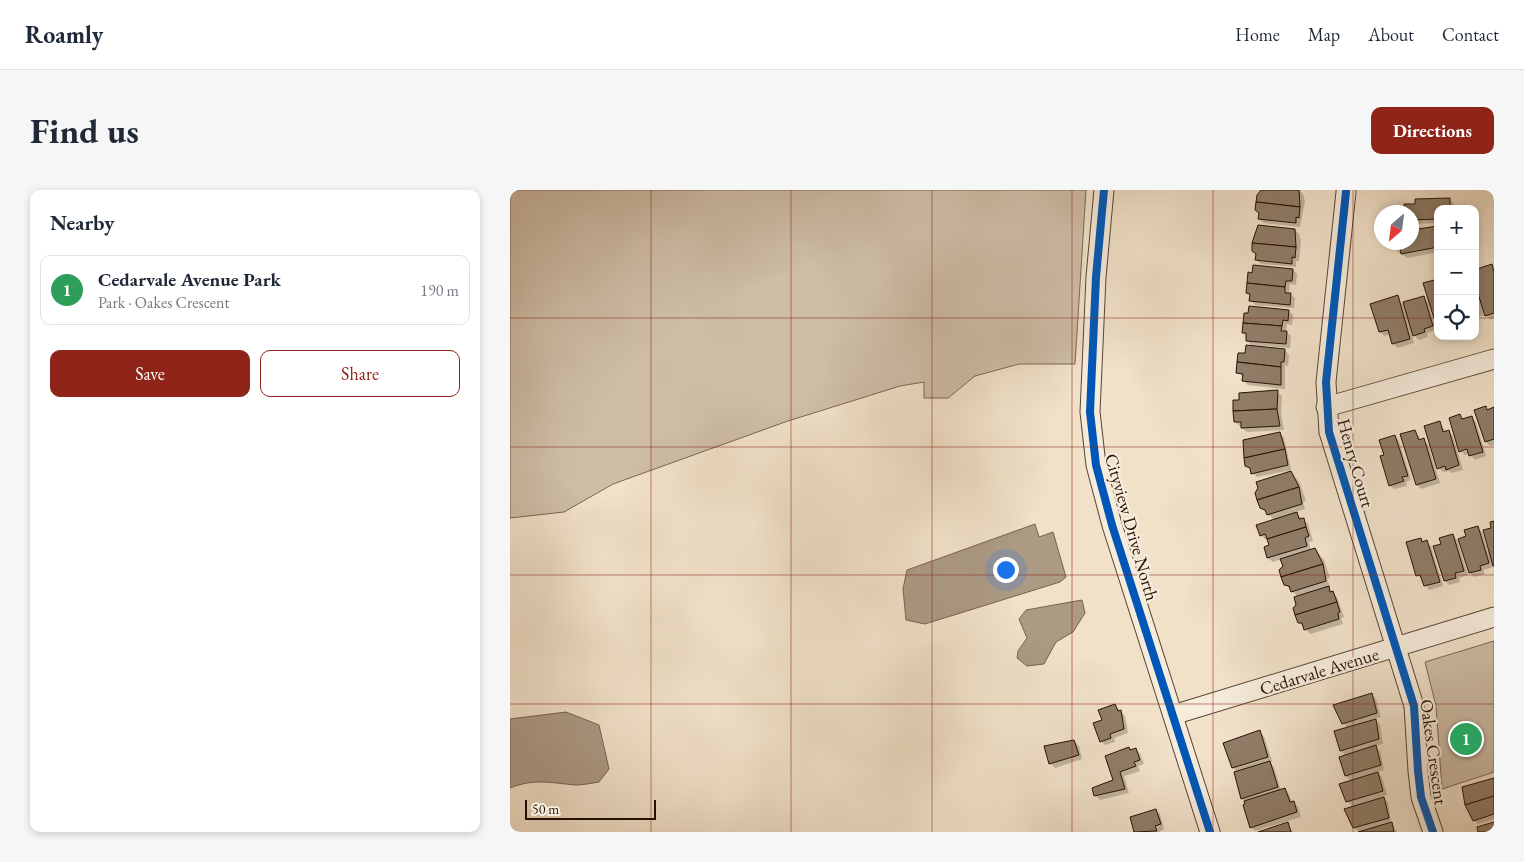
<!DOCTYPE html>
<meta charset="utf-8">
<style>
body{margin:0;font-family:"EB Garamond",serif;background:#f6f6f7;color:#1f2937}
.controls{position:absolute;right:15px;top:15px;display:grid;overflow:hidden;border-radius:10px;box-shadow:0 2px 8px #0003}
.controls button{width:45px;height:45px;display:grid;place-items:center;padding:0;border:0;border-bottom:1px solid #e0e1e3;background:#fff;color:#1f2937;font:25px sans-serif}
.compass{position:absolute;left:864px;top:15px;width:45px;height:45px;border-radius:50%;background:#fff;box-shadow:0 2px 8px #0003;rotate:208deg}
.scale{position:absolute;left:15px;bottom:12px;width:131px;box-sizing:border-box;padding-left:5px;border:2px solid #261000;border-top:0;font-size:14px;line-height:18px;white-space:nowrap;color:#261000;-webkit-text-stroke:4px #f6ecdc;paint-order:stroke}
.you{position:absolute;left:495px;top:379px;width:18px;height:18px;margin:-12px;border:4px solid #fff;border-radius:50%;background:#1a73e8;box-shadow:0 0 0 8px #1a73e833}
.badge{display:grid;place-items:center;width:32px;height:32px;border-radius:50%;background:#8f2418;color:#fff;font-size:16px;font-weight:700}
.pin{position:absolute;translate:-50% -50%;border:2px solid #fff;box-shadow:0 1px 5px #0006}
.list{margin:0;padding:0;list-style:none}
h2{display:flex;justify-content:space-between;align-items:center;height:65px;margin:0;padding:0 20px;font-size:21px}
h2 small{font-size:16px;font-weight:400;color:#747a83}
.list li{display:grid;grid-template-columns:32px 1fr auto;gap:15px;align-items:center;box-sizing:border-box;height:70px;margin:0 10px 10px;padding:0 10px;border:1px solid #e0e1e3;border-radius:10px}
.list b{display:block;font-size:19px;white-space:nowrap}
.list p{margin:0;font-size:16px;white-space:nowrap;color:#747a83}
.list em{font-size:16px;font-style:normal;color:#747a83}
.actions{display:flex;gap:10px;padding:15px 20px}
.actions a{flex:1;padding:11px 0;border:1px solid #8f2418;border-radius:10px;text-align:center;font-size:18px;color:#8f2418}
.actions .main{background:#8f2418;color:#fff}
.icon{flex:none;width:28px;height:28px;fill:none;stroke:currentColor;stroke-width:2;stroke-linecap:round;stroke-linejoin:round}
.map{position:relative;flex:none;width:984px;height:642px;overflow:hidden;border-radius:10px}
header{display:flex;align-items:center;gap:30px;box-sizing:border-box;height:70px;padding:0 25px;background:#fff;border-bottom:1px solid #e0e1e3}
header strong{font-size:24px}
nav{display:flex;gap:28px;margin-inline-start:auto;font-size:18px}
.intro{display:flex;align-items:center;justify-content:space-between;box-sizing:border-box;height:120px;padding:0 30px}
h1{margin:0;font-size:35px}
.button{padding:12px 22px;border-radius:10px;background:#8f2418;color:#fff;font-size:18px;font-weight:700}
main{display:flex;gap:30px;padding:0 30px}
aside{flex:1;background:#fff;border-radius:10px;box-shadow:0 2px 8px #0003}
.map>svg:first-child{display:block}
.green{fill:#cebda7;stroke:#7a6654}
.water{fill:#ac9a85;stroke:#766350}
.shadow{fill:#0003}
.building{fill:#907d69;stroke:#261000}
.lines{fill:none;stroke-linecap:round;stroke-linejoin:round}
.street-casing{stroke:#594432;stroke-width:21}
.street{stroke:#f6ecdc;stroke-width:19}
.cycleway-casing{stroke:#f6ecdc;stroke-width:11}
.cycleway{stroke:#0057b8;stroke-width:8}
.grid{fill:none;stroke:#8f2418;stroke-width:1;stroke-opacity:0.55}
.labels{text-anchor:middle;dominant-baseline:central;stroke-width:4.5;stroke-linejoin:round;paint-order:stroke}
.street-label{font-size:18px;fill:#261000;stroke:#f6ecdc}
</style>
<header>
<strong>Roamly</strong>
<nav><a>Home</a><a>Map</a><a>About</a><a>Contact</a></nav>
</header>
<div class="intro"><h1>Find us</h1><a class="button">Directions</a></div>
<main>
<aside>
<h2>Nearby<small></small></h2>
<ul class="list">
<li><span class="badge" style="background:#2e9e5b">1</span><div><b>Cedarvale Avenue Park</b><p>Park · Oakes Crescent</p></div><em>190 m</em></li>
</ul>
<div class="actions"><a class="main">Save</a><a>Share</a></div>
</aside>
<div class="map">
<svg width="984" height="642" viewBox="0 0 984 642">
<rect width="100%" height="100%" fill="#f1e1c9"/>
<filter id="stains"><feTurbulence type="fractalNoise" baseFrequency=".004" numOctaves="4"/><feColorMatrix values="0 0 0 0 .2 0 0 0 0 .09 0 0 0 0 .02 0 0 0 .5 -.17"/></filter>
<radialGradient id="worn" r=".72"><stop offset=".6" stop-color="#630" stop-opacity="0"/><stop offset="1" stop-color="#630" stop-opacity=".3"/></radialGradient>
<g class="green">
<path d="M0,0H576L565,174H509L465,186L438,208H414V192L390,196L278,231L103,294L54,322L0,328Z"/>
<path d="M984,451V582L932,599L926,516L915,472Z"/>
</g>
<g class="water">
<path d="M525,334L529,347L543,342L556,387L550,392L415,434L396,430L393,399L397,380Z"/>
<path d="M572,410L575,423L563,442L546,452L534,474L517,476L507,468L508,461L517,448L509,429L516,420Z"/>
<path d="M56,522L89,535L99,579L89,592C82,593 73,595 66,595C41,593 25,588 0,598V529Z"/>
</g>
<g class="shadow">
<path d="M752,0H789L793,4L795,11L790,37L754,33L749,29Z"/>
<path d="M939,9L944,14V19H928V33L902,34V22H895V15Z"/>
<path d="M927,37L928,62L897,68L884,59L902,52V41Z"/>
<path d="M785,40L789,44L791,52L789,71H786V77L751,74L746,70L747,64Z"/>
<path d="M981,76L984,78V128L980,129L972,121L974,125L965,128V97L969,101Z"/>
<path d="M783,80L787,84L786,95L780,94L779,104L785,108L784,118L745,115L741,110V107L737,103Z"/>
<path d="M887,107L892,114L913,107L918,112L926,140L917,143L918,147L909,150L901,142L904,153L888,158L883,154L880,144L875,146L870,142L862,114Z"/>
<path d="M779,121L783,125L782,135L777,134L776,141L781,146L780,158L741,155L737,150V147L733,142Z"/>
<path d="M775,160L779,165L778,176L775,175V199L738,195L734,191V187L727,182Z"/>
<path d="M767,202L772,206L771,224L774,240L737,242L725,232Z"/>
<path d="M975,217L978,220L984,219V255L980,256L976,251Z"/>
<path d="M950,226L954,229L961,227L966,232L976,266L965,270L960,264L955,265L952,262L963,258V256L950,261Z"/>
<path d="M930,233L936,242L938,241L943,246L953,280L942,283L939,281L933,282L929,278Z"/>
<path d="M905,241L911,250L918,254L930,293L911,299L907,295L892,245Z"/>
<path d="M770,243L774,248L781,280L747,287L737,276Z"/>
<path d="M885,247L889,251L901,290L896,292L897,296L884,299L880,295L876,266Z"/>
<path d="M781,282L790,293L796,311L793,312L795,319L785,322L798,334L803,351L799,352L801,361L805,359L814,370L820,388L817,389L820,396L817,397L827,407L834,427L831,428L833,434L800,444L789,432L788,407L775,394L772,369L763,372L758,368L755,358L761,356L758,349H755L751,345L764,330L751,317Z"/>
<path d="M984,332V376L982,373L983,377L973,380L975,384L964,387L960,383L958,347L968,338L972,342L978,361L980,360Z"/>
<path d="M943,345L947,350L958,385L949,388L950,392L939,395L935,391L924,357L932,354Z"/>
<path d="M910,349L921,356L933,396L919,400L913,389L907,385Z"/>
<path d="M862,505L866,509L871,527L864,529L870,534L873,554L865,556L870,561L874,580L867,582L872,587L877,605L872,607L878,612L881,632L887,642H849L844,638L843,617L837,611L841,591L836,586V566L831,561L838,538L833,533Z"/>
<path d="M605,515L615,526L618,543L604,548L605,552L595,555L591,551Z"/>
<path d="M749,542L754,546L762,571L759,572L764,577L771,601L775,600L779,604L782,613L788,616L791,627L745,641L741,637L736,613L732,608L728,583L723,578Z"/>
<path d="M564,551L569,556L572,569L545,578L540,573Z"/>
<path d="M619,558L622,561L626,560L630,564L634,574L628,576L630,581L614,586L619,603L590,610L585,605L605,591Z"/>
<path d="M984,589V629L968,634L964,630Z"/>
<path d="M645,620L650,624L654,639L649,642H626L621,628Z"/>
<path d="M778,634L783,642H752Z"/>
</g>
<g class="building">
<path d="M751,0H789L790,17L746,12L747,5Z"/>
<path d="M940,8V19H928V29L902,30V22H894V14H905V9Z"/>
<path d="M746,12L790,17L789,28L786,27V33L748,29L749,23L745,20Z"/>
<path d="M748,35L785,39L786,57L742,53Z"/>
<path d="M927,36L928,57L891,64L890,58L883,59L882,52H902V40Z"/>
<path d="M742,53L786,57L785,68L782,67V74L745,70L746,64L742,61Z"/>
<path d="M982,74L984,82V123L975,126L965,94V82H968L967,79Z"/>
<path d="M743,75L783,79L782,91H776L775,97L737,93L738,82L742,83Z"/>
<path d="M928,89V138H927L913,93Z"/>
<path d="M737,93L775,97V103H781L780,115L739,111L740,104L736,103Z"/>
<path d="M888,105L900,149L882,154L878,140L869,142L860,114Z"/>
<path d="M914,106L923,136L914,139L915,142L903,146L893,112Z"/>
<path d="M739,116L779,120L778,131L773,130L772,136L733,133L734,123H738Z"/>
<path d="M733,133L772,136L771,141H777L776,154L736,151V143H732Z"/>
<path d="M736,155L775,159L774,172H771V177L727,172L728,163H735Z"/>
<path d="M727,172L771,177V195L732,191L733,184L726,183Z"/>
<path d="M768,200L767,219L723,221V210H729V203Z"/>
<path d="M976,216L977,220L984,217V249L975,252L964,220Z"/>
<path d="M767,219L770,236L731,238V232H724L723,221Z"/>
<path d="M950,224L952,229L962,226L973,262L959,266L957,259L949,262L939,228Z"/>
<path d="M930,231L933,242L939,240L949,275L936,280L935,276L927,279L914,236Z"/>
<path d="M905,240L909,250L914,248L926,289L906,295L890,244Z"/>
<path d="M770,242L775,259L734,268L733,250Z"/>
<path d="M885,245L898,286L892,287L894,291L879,296L870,266L874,265L869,250Z"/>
<path d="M775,259L778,275L741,284L740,278L735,276L734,268Z"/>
<path d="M781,281L789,297L747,310L745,303L748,298L746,292Z"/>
<path d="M789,297L792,314L757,325L755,320L750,318L747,310Z"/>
<path d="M787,322L789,329L794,328L796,337L757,349L755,344L750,346L746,335Z"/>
<path d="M984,331V376H983L973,340L981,338L980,332Z"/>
<path d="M968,336L979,373L970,376L971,380L959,383L948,349L956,346L954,340Z"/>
<path d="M796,337L799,346L795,348L797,356L757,368L754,357L759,355L757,349Z"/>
<path d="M943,344L954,381L945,383L946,388L934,391L923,356L931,354L929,348Z"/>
<path d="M911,348L912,352L917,350L930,392L914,396L910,385L906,386L896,352Z"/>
<path d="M805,358L813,374L771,387L769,380L773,376L770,369Z"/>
<path d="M813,374L816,391L781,402L779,396L774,395L771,387Z"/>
<path d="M819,396L820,402L823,401L827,412L785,425L783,418L786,415L784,407Z"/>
<path d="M827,412L830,422L828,423L829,429L794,440L792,433H788L785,425Z"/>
<path d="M862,503L867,523L832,534L823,515Z"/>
<path d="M605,514L608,521L611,520L614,539L600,544L601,548L590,552L583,533L592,530L588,520Z"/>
<path d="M866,529L869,549L830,561L824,541Z"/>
<path d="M750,540L758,567L722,578L713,553Z"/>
<path d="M564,550L569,565L539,574L534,556Z"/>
<path d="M866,555L871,575L835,586L829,567Z"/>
<path d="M619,557L620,560L626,558L630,570L624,572L626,576L610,582L615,599L584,606L582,598L603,590L595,566Z"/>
<path d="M760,571L768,597L731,609L724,582Z"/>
<path d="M868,582L873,601L836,612L829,594Z"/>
<path d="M984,588V606L955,615L952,597Z"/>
<path d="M775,598L780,612L784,611L787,622L740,638L733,615L735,614L734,611Z"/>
<path d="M984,606V624L963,631L955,615Z"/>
<path d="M874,607L879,628L843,638L834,619Z"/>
<path d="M646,619L651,634L645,636L647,641L624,642L620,627Z"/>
<path d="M778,632L781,642H748Z"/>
<path d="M882,632L884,642H848Z"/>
<path d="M984,632V642H968L967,637Z"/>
</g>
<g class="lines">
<g class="street-casing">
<g id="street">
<path d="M594,0L586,87L580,222L586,275L602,335L700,642"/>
<path d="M836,2L816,192L819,242L904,516L908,581L911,607L923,642"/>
<path d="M816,217L984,169"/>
<path d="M663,525L984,427"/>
</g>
</g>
<use href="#street" class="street"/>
<g class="cycleway-casing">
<g id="cycleway">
<path d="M594,0L586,87L580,222L586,275L602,335L700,642"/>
<path d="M836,2L816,192L819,242L904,516L908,581L911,607L923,642"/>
</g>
</g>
<use href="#cycleway" class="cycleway"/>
</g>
<path class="grid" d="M141,0V642M281,0V642M422,0V642M562,0V642M703,0V642M843,0V642M0,128H928M965,128H984M0,257H984M0,385H984M0,514H984"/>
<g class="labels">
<g class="street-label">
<text transform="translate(846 273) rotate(74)">Henry Court</text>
<text transform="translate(622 337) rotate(74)">Cityview Drive North</text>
<text transform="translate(809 481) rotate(-17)">Cedarvale Avenue</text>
<text transform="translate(924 562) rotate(82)">Oakes Crescent</text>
</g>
</g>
<rect width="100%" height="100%" filter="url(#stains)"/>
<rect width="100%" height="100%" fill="url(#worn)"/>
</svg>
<div class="controls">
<button>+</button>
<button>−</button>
<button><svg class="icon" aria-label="locate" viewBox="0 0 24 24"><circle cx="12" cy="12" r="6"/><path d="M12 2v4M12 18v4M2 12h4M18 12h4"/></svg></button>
</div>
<svg class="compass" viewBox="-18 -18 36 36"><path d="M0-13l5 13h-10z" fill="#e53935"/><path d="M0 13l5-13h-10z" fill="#747a83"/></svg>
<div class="scale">50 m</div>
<div class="you"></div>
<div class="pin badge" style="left:956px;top:549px;background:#2e9e5b">1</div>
</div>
</main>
